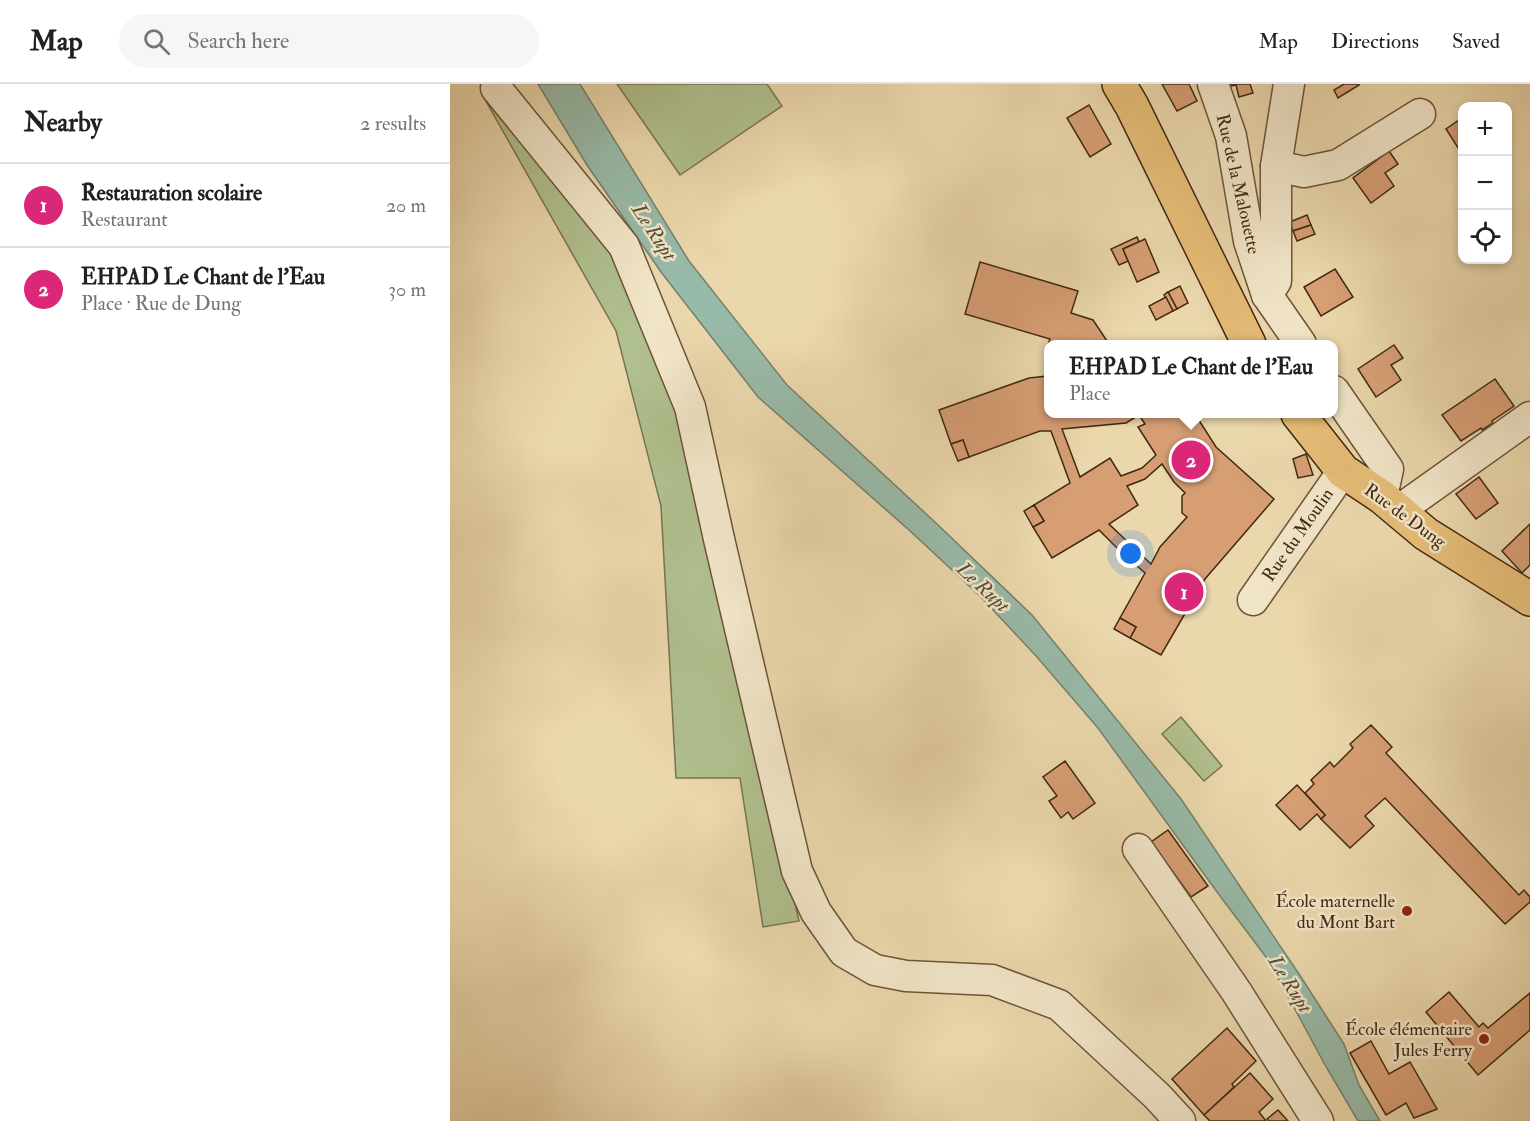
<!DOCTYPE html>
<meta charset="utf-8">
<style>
body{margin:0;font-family:"IM FELL Double Pica",serif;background:#f6f6f6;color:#202124}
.controls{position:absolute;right:18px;top:18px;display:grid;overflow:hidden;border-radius:12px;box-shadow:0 3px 9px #0003}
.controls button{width:54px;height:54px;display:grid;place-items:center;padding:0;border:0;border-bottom:2px solid #e0e0e0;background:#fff;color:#202124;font:30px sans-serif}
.you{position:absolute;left:681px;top:470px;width:21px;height:21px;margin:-15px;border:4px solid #fff;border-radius:50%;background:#1a73e8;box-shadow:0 0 0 9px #1a73e833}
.badge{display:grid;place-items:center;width:39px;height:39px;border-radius:50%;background:#db2777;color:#fff;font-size:20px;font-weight:700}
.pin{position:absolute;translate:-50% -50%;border:3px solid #fff;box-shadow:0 2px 6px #0006}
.popup{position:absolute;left:594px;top:256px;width:294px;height:78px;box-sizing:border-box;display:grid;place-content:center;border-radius:12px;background:#fff;filter:drop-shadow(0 2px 4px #0005);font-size:20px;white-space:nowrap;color:#757577}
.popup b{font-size:22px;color:#202124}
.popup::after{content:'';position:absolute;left:50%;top:100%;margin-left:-12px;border:12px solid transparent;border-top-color:#fff}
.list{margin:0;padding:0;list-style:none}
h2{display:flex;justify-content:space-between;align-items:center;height:78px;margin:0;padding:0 24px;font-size:26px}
h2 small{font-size:20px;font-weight:400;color:#757577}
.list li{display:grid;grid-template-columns:39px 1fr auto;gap:18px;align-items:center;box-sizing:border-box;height:84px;padding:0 24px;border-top:2px solid #e0e0e0}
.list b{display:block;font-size:22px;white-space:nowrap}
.list p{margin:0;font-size:20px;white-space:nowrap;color:#757577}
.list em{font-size:20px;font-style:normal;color:#757577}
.icon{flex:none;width:33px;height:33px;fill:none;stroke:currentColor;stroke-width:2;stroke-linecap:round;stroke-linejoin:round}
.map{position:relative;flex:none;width:1080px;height:1037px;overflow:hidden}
header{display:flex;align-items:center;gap:36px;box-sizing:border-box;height:84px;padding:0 30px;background:#fff;border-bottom:2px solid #e0e0e0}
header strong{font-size:28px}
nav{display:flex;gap:33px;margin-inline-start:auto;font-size:21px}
.search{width:420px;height:54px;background:#f6f6f6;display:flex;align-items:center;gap:15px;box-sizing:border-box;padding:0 21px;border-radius:33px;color:#757577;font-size:22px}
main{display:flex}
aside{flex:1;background:#fff}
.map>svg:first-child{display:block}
.green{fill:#b0bf8e;stroke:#797450;stroke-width:1.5}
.water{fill:#98baa8;stroke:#76806c;stroke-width:1.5}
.building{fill:#d79e74;stroke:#422911;stroke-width:1.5;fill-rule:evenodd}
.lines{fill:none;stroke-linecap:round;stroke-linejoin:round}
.minor-casing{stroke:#6c5438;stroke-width:33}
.major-casing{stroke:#422911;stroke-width:36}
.minor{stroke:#f1e5c8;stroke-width:30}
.major{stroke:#e5bc76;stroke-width:33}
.poi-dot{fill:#8f2418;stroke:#f1e5c8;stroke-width:2}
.labels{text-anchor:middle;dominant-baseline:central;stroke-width:5;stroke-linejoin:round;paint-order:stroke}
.street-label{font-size:18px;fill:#422911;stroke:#f1e5c8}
.poi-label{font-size:18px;fill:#422911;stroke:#f1e5c8;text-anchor:end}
.water-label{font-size:20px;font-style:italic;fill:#584d37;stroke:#f1e5c8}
</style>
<header>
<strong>Map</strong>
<div class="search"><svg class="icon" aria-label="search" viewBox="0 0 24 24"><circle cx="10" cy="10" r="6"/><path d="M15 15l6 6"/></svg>Search here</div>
<nav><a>Map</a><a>Directions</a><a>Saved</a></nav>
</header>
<main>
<aside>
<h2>Nearby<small>2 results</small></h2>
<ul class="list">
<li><span class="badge">1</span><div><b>Restauration scolaire</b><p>Restaurant</p></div><em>20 m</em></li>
<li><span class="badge">2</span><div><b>EHPAD Le Chant de l'Eau</b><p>Place · Rue de Dung</p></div><em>30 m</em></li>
</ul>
</aside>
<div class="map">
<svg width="1080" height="1037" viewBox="0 0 1080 1037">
<rect width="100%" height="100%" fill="#ead7ab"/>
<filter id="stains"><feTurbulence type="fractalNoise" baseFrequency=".00333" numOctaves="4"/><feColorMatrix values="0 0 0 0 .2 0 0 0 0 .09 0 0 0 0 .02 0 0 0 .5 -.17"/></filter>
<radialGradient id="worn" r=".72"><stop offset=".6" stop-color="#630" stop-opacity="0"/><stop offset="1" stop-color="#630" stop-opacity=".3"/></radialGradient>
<g class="green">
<path d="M167,0H317L332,22L230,91Z"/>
<path d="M33,12L48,23L165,165L233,334L349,837L313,843L290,694H226L211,422L166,247Z"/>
<path d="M731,633L772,682L754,697L712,650Z"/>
</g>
<path class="water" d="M88,0H130L239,177L337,301L487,440L582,531L731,715L849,890L894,960L909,1001L930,1037H908L875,981L819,877L767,808L648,644L587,573L531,513L459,446L308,313L211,188L137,81Z"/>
<g class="building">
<path d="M712,0H739L747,17L727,27Z"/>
<path d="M781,0H800L803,9L789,13L786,1L781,2Z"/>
<path d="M894,0H909V1L888,14L884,6Z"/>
<path d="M639,21L661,60L640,73L617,34Z"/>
<path d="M1009,36L1012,42V70L996,45Z"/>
<path d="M939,67L948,80L935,89L944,102L921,119L903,94Z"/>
<path d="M857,131L861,141L843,147L840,138Z"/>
<path d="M861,141L865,150L847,157L843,147Z"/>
<path d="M687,153L689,158L673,165L678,177L669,181L661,165Z"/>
<path d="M695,155L709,188L687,198L673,165Z"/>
<path d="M530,178L628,207L621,229L643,236L659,260H598V330H745L766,363L824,415L755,495L711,571L680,554L686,543L670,534L695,489L672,469L649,446L602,474L583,443L594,437L584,421L620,399L601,347H590L519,373L513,356L501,360L489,326L579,294L597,292L595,273L597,264L600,255L515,230ZM689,331L695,340L688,343L706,371L692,384L671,392L660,374L630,393L612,345L676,339ZM712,380L724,398L735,409L732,412V429L737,433L710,463L701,480L659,440L688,421L677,402L695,395Z"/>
<path d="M885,185L903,213L871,232L854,203Z"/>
<path d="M730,202L738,219L727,225L718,208Z"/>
<path d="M718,208L727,225L723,227L714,211Z"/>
<path d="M716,213L723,227L706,236L699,222Z"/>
<path d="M944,261L953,274L941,281L951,296L926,313L908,285Z"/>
<path d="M1045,295L1064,322L1042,337L1043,339L1032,346L1031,344L1011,357L992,331Z"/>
<path d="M513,356L519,373L508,377L501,360Z"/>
<path d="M856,370L863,391L848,394L843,375Z"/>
<path d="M1029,393L1048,419L1026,435L1006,410Z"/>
<path d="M584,421L594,437L583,443L574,427Z"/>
<path d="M1080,440V481L1072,489L1052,467Z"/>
<path d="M670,534L686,543L680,554L664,545Z"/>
<path d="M921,641L942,663L936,669L1069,811L1074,806L1080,813V818L1055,840L935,714L915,732L924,742L900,764L871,735L875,731L855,709L864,700L861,696L880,678L884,683L903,664L900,660Z"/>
<path d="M615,677L645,719L623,735L618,728L611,734L599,717L607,712L593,693Z"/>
<path d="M847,701L875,731L871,735L867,730L850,746L826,721Z"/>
<path d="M718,746L758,802L741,813L701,758Z"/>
<path d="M999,908L1029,943L1033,939L1038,944L1080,909V946L1028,991L976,928Z"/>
<path d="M777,944L806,977L782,1000L784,1003L754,1031L722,995Z"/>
<path d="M921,957L939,990L960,978L987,1025L964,1034L956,1019L936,1031L900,969Z"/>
<path d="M800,989L823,1015L809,1028L816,1037H760L754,1031Z"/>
<path d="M828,1026L838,1037H819L817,1035Z"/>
</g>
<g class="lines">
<g class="minor-casing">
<g id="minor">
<path d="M763,0L781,52L799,157L817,211L851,260"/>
<path d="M46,4L174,162L240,323L269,455L347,787L366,828L394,868L425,886L456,892L542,896L609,921L707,1012L730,1037"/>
<path d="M826,82L854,88L888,81L970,30"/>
<path d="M817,211L826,197V82L839,0"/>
<path d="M884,307L938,385L932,413"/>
<path d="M948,427L1080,333"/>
<path d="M803,516L893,387"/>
<path d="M688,765L786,907L868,1037"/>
</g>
</g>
<g class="major-casing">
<g id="major">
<path d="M669,0L682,22L799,260"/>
<path d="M848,330L893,387L932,413L976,450L1080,515"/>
</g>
</g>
<use href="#minor" class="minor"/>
<use href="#major" class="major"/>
</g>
<g class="poi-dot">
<circle cx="957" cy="827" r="6"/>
<circle cx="1034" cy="955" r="6"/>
</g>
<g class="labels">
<g class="street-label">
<text transform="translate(788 100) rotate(77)">Rue de la Malouette</text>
<text transform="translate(955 432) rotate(36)">Rue de Dung</text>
<text transform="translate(848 451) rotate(-55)">Rue du Moulin</text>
</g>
<g class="poi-label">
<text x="945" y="817">École maternelle<tspan x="945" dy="21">du Mont Bart</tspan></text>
<text x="1022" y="945">École élémentaire<tspan x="1022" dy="21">Jules Ferry</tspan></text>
</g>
<g class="water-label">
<text transform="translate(204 148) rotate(57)">Le Rupt</text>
<text transform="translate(533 503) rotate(43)">Le Rupt</text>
<text transform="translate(840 900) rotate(58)">Le Rupt</text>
</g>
</g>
<rect width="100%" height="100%" filter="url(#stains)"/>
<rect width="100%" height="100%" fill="url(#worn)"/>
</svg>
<div class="controls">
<button>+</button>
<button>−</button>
<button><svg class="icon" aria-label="locate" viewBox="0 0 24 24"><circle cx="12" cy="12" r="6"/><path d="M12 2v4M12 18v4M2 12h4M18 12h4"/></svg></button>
</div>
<div class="you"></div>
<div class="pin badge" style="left:734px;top:508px">1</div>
<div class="pin badge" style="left:741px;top:376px">2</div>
<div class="popup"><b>EHPAD Le Chant de l'Eau</b>Place</div>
</div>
</main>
